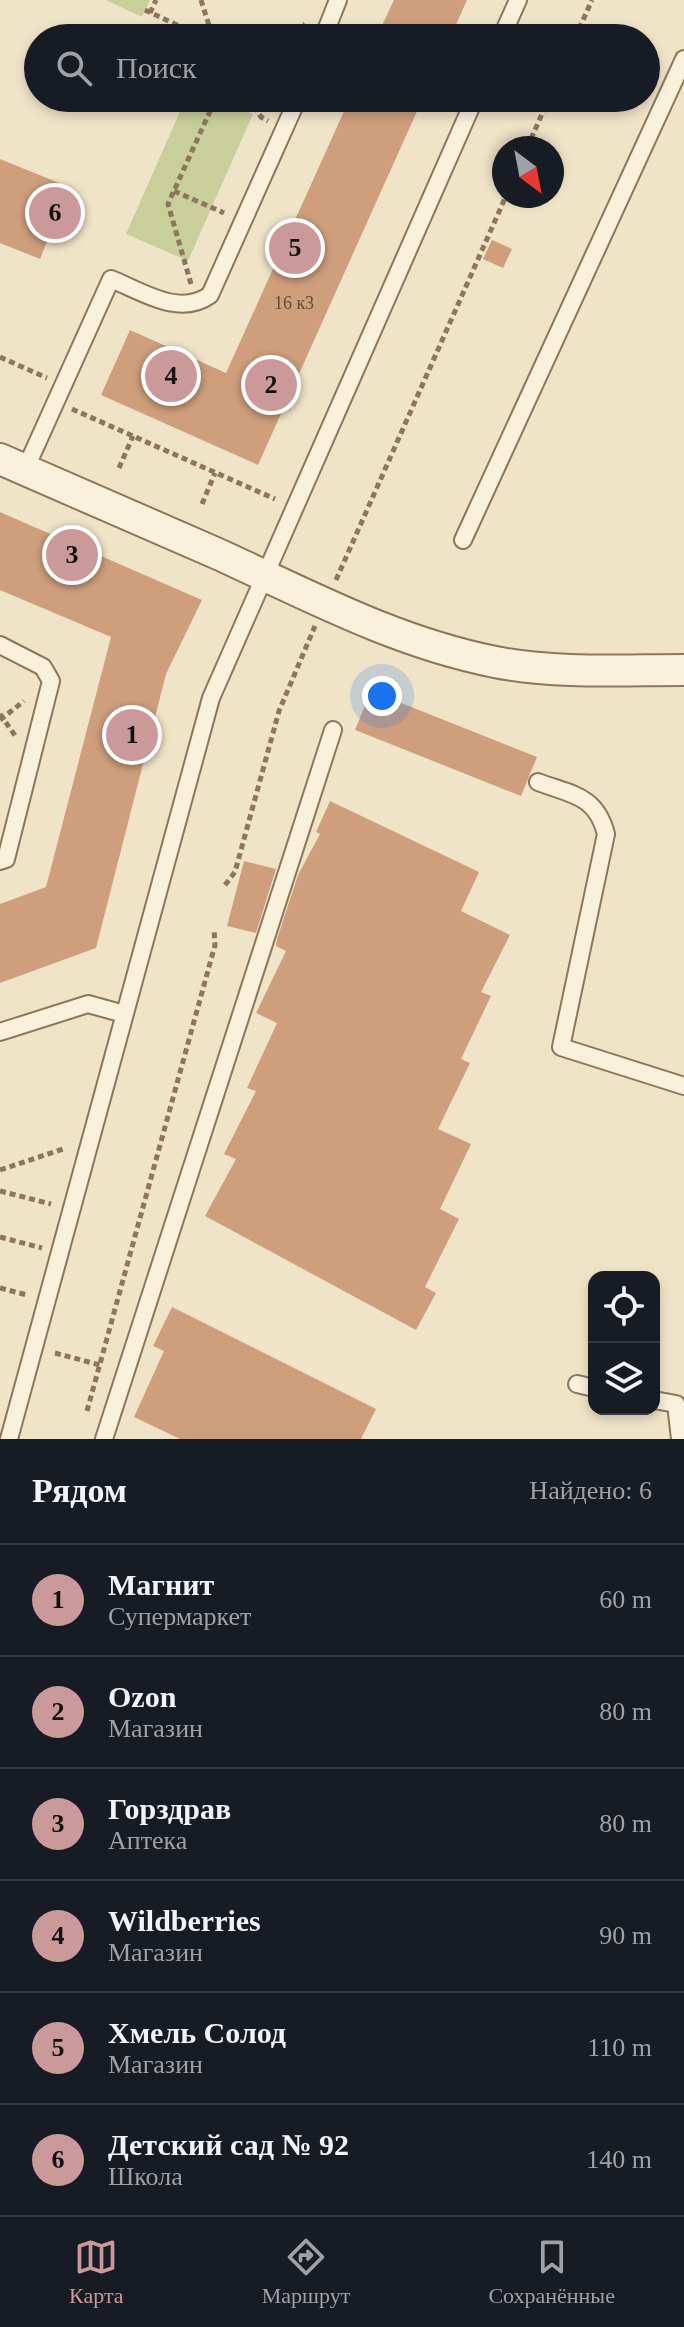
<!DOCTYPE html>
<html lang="ru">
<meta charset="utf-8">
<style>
body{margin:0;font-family:"Times New Roman",serif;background:#242831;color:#f1f3f6}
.controls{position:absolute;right:24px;bottom:24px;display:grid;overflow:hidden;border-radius:16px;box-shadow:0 4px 12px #0003}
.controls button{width:72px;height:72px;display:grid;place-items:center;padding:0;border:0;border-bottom:2px solid #363941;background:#171b24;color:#f1f3f6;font:40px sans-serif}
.compass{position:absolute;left:492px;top:136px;width:72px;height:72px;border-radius:50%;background:#171b24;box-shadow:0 4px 12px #0003;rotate:148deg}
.you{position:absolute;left:382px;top:696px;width:28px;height:28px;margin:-20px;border:6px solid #fff;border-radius:50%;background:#1a73e8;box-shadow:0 0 0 12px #1a73e833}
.badge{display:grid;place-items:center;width:52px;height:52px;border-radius:50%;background:#cc999b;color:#111;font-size:26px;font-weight:700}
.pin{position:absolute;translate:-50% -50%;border:4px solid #fff;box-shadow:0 2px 8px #0006}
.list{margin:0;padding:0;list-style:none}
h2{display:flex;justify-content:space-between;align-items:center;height:104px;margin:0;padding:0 32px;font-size:34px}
h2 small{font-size:26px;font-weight:400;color:#9ea1a6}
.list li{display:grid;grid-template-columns:52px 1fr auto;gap:24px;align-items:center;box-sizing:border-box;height:112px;padding:0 32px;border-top:2px solid #363941}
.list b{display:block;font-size:30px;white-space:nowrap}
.list p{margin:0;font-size:26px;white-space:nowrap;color:#9ea1a6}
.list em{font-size:26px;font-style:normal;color:#9ea1a6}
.icon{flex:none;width:44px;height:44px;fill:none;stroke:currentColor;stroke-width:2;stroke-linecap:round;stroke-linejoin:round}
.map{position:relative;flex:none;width:684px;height:1439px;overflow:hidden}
.search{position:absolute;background:#171b24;box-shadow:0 4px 12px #0003;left:24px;right:24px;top:24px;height:88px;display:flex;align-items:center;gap:20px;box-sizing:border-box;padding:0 28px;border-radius:44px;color:#9ea1a6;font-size:30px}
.sheet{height:776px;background:#171b24}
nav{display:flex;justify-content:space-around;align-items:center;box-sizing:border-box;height:112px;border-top:2px solid #363941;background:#171b24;font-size:22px;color:#9ea1a6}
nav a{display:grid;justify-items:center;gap:4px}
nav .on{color:#cc999b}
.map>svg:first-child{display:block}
.green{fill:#c9cf9b}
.building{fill:#cf9f7d}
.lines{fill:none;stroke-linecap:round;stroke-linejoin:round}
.lane-casing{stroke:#8d765c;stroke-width:20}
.street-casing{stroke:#8d765c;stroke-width:34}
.path{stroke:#8d765c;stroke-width:5;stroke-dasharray:6 4;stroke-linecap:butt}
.lane{stroke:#faf1dc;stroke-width:16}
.street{stroke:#faf1dc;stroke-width:30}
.labels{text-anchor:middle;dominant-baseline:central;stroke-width:6;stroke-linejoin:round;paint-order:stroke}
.number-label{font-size:18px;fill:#624a37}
</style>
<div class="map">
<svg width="684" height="1439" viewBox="0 0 684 1439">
<rect width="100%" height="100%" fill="#f0e4c8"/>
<g class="green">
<path d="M106,0H150L142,17Z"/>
<path d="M186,98H216L253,114L188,261L126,234Z"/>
</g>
<g class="building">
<path d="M394,0H467L450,38H376Z"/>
<path d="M350,98H423L258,465L101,395L130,330L226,373Z"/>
<path d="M0,159L69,187L40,259L0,243Z"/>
<path d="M492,240L512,249L503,268L483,259Z"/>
<path d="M0,512L202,600L166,674L96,948L0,983V904L46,887L111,637L0,590Z"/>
<path d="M371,691L537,757L521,796L355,730Z"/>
<path d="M330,801L479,872L461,911L510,935L481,992L491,996L461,1059L470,1063L438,1129L471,1144L440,1209L459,1219L425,1287L436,1293L416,1330L205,1216L236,1159L224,1154L256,1091L247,1088L277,1023L256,1013L286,951L276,946L277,939L298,875L320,834L316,832Z"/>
<path d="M244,861L276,869L256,933L227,926Z"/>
<path d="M172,1307L376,1409L361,1439H180L134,1417L164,1351L153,1346Z"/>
</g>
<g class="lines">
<g class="lane-casing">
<g id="lane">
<path d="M323,38L338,0"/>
<path d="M501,38L518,0"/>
<path d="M25,470L111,279C143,292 179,317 210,295L298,98"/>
<path d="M463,540L684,59"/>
<path d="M0,645L43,667L51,681L6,859L0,861"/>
<path d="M538,782C572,795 596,795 606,834L561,1047L684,1086"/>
<path d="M0,1032L88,1004L124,1014"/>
<path d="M577,1384L594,1388"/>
<path d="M654,1400L676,1404L680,1439"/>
<path d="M9,1439L211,698L475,98"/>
<path d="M104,1439L333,730"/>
</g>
</g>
<g class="street-casing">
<path id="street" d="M0,459C73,491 146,522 218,554C310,596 395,642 495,662C556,674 622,670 684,670"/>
</g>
<g class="path">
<path d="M201,0L213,38"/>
<path d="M145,10L205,38"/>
<path d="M150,13L156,0"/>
<path d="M289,38L305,24"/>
<path d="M575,38L592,0"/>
<path d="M248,98L261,117L268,121"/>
<path d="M527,148L549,98"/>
<path d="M174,191L224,213"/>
<path d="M191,284L168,204L216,98"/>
<path d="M0,357L47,378"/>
<path d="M72,409L275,499"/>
<path d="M119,468L133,436"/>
<path d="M202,504L215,473"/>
<path d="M336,580L506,196"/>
<path d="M0,714L16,737"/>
<path d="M0,720L24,701"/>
<path d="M225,885L235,872L279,711L315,626"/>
<path d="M0,1170L66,1148"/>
<path d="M0,1191L51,1204"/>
<path d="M0,1237L42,1248"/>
<path d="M0,1288L27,1295"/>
<path d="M55,1353L100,1365"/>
<path d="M87,1411L215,945L214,929"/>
</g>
<use href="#lane" class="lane"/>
<use href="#street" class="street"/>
</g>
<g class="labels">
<g class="number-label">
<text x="294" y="303">16 к3</text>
</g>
</g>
</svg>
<div class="controls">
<button><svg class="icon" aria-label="locate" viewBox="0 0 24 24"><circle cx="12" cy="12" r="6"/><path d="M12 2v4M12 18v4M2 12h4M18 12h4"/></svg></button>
<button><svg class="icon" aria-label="layers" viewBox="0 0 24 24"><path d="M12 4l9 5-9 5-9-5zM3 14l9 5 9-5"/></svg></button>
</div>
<svg class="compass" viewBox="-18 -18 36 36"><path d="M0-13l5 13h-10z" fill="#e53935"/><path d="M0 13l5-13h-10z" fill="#9ea1a6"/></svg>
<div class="you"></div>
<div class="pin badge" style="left:132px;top:735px">1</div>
<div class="pin badge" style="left:271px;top:385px">2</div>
<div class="pin badge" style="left:72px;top:555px">3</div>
<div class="pin badge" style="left:171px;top:376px">4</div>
<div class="pin badge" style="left:295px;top:248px">5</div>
<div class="pin badge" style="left:55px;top:213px">6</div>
<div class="search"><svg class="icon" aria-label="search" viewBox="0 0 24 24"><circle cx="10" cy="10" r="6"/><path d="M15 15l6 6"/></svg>Поиск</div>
</div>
<section class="sheet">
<h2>Рядом<small>Найдено: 6</small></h2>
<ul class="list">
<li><span class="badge">1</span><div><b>Магнит</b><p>Супермаркет</p></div><em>60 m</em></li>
<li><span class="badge">2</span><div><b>Ozon</b><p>Магазин</p></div><em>80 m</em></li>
<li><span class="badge">3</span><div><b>Горздрав</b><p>Аптека</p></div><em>80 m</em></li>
<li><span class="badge">4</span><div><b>Wildberries</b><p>Магазин</p></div><em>90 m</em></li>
<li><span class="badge">5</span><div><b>Хмель Солод</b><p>Магазин</p></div><em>110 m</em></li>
<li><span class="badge">6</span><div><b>Детский сад № 92</b><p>Школа</p></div><em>140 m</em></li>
</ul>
</section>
<nav>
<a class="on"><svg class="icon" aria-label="map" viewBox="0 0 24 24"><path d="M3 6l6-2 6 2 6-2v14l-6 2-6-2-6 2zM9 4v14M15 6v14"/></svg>Карта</a>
<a><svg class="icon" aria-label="directions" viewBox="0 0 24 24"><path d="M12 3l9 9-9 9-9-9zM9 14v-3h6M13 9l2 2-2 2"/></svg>Маршрут</a>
<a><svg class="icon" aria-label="saved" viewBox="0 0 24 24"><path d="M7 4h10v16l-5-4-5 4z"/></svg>Сохранённые</a>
</nav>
